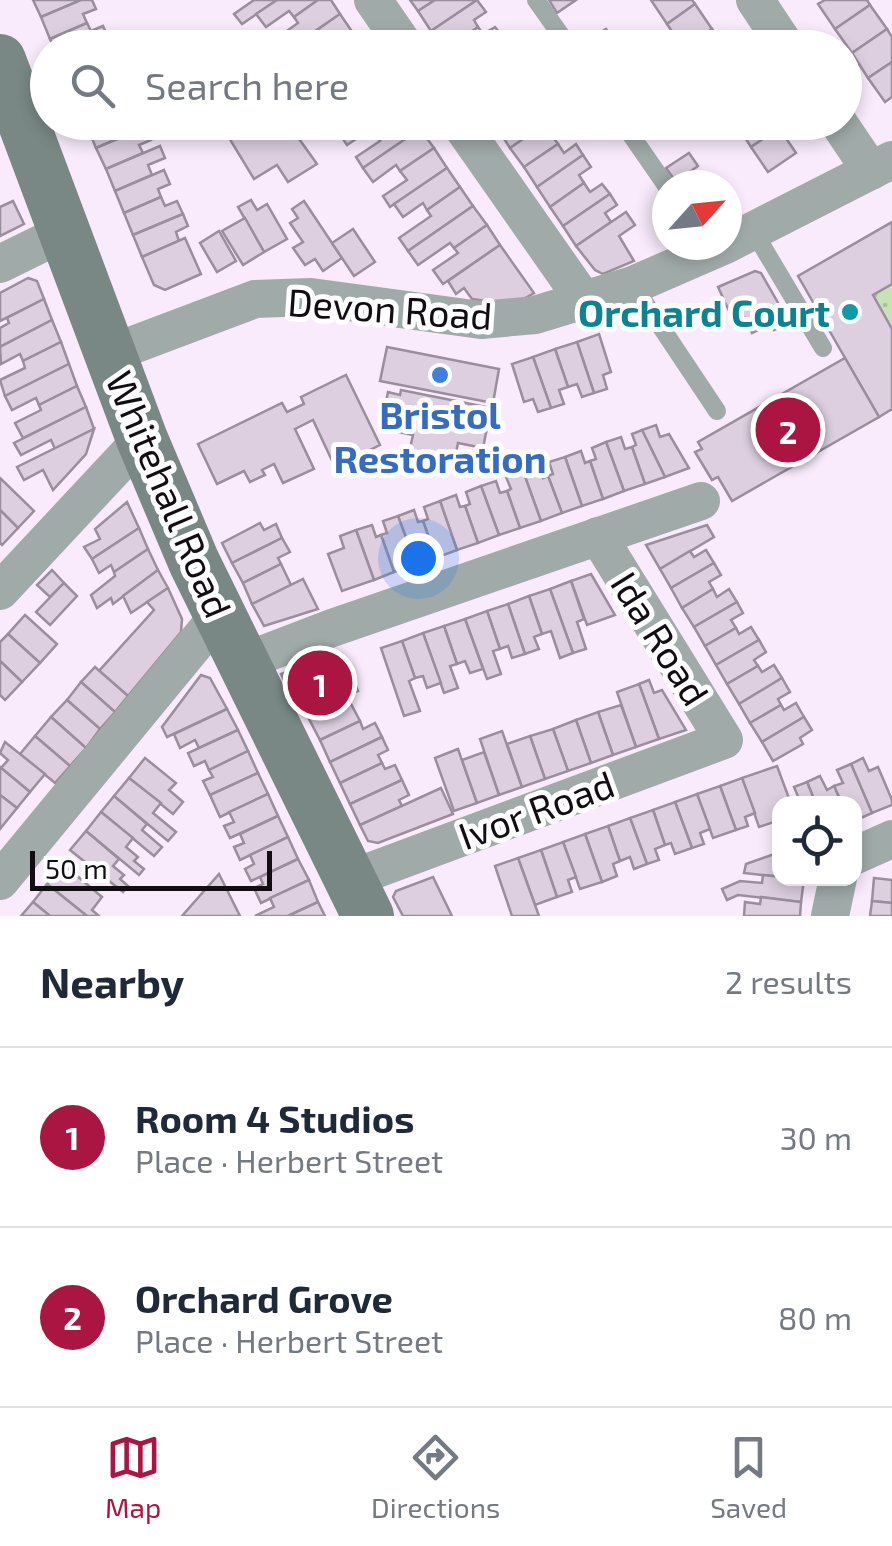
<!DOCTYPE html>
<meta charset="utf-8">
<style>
body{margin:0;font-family:"Exo 2",sans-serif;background:#f2f2f3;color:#1f2937}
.controls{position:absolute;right:30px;bottom:30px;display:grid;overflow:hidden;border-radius:20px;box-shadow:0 5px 15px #0003}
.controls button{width:90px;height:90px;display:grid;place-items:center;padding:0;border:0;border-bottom:2px solid #e0e1e3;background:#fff;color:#1f2937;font:50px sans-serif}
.compass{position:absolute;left:652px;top:170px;width:90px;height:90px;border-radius:50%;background:#fff;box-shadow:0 5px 15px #0003;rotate:63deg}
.scale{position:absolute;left:30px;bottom:25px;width:242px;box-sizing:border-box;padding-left:10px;border:5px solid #110d12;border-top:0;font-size:28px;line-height:35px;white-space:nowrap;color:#110d12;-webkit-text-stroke:8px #fefefe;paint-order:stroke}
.you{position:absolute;left:418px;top:558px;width:35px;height:35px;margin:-25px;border:8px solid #fff;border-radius:50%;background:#1a73e8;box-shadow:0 0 0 15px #1a73e833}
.badge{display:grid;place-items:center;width:65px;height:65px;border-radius:50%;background:#aa1542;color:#fff;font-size:32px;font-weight:700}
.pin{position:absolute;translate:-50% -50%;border:5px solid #fff;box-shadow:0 2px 10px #0006}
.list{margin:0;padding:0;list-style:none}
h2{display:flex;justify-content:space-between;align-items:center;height:130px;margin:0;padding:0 40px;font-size:42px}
h2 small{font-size:32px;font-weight:400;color:#747a83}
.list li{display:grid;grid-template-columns:65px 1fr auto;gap:30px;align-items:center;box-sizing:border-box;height:180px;padding:0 40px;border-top:2px solid #e0e1e3}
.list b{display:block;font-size:38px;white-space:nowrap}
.list p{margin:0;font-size:32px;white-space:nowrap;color:#747a83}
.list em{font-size:32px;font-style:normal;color:#747a83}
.icon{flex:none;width:55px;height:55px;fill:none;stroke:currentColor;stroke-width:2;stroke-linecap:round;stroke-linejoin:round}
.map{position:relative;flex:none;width:892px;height:916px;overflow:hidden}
.search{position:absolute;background:#fff;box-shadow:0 5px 15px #0003;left:30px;right:30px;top:30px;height:110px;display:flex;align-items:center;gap:25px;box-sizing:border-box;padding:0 35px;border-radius:55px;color:#747a83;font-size:38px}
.sheet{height:490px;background:#fff}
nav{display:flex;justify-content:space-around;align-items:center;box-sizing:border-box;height:140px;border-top:2px solid #e0e1e3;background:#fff;font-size:28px;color:#747a83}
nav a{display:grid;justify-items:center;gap:5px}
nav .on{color:#aa1542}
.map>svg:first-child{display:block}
.park{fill:url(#park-dots)}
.building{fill:#ddcfe0;stroke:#9a8e9d;stroke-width:2.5}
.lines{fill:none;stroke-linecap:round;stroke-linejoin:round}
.service{stroke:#a0aaa8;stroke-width:18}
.minor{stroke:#a0aaa8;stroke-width:38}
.secondary{stroke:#798885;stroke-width:52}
.culture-dot{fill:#0f9aa8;stroke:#fefefe;stroke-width:4}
.shop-dot{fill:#3f7fe0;stroke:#fefefe;stroke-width:4}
.labels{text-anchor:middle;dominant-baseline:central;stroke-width:10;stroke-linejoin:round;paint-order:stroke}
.street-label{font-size:38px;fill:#110d12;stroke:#fefefe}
.culture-label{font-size:38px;font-weight:bold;fill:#0d838f;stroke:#fefefe;text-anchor:end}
.shop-label{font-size:38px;font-weight:bold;fill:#366cbe;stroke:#fefefe}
</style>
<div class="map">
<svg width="892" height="916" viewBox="0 0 892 916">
<defs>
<pattern id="park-dots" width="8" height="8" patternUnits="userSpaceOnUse" patternTransform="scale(2.5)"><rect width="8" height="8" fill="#c7e2b5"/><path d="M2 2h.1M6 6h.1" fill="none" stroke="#aac19b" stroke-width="1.8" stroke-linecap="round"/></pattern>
</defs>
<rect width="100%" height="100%" fill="#f9ebfc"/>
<path class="park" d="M892,284V329L873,296Z"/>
<g class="building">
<path d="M33,0H81L41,17Z"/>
<path d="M81,0H92L96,9L83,14L87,23L50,39L41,17Z"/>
<path d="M254,0H277L242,24L234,14Z"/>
<path d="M277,0H318L294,17L289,11L266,27L256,14Z"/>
<path d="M318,0H331L340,14L291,48H279L274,40L298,23L294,17Z"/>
<path d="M410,0H435L418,11Z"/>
<path d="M435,0H477L431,31L418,11Z"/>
<path d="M477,0L486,12L474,20L478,27L449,48H442L431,31Z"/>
<path d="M549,0H576L557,13Z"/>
<path d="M651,0H692L695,4L667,24Z"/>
<path d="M825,0H867L870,5L835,29L818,4Z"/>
<path d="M695,4L712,29L683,48L667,24Z"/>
<path d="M870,5L887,29L852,53L835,29Z"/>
<path d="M340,14L353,33L332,48H291Z"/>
<path d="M87,23L91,31L103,26L109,40L90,48H54L50,39Z"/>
<path d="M478,27L483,34L495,27L504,38L490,48H449Z"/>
<path d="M606,29L614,41L605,48H589L585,42Z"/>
<path d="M712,29L724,48H685Z"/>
<path d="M887,29L892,37V62L868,78L852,53Z"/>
<path d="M353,33L363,48H332Z"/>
<path d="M892,62V97L885,102L868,78Z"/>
<path d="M95,122H156L96,148L87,126Z"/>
<path d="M287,122L317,164L288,182L277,165L254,179L220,123Z"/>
<path d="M347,122H388L374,133L371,129L347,145L337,130Z"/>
<path d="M388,122H416L420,129L363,168L356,157L380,141L374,133Z"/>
<path d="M506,122H548L510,148L497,128Z"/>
<path d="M548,122H561L564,128L552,136L558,144L524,167L510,148Z"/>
<path d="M735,122H776L779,128L751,147Z"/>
<path d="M146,127L151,140L139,145L143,153L106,169L96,148Z"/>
<path d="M779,128L796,153L768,172L751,147Z"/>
<path d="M420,129L434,148L400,171L396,165L373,182L363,168Z"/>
<path d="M558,144L564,153L576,144L583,155L537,187L524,167Z"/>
<path d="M160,146L165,158L148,165L152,175L115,191L106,169Z"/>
<path d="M434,148L447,168L390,207L383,196L407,180L400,171Z"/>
<path d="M689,153L698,166L676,182L666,168Z"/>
<path d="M583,155L591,167L579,175L584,183L550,207L537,187Z"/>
<path d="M447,168L460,187L427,210L423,203L403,217L394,204Z"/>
<path d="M164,170L170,184L158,189L161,197L124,213L115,191Z"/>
<path d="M584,183L590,192L602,184L610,194L563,226L550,207Z"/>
<path d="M460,187L473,206L408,251L399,238L431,216L427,210Z"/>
<path d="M610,194L617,205L605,213L611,222L576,246L563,226Z"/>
<path d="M161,197L165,206L177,201L183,214L133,235L124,213Z"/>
<path d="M251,200L257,210L267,204L287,239L264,252L238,207Z"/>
<path d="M13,201L24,224L0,236V207Z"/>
<path d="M304,201L342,258L323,271L315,259L305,265L293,248L303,242L290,223L298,218L292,209Z"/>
<path d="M473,206L487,225L454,248L450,243L418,265L408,251Z"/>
<path d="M626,212L635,225L619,236L634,261L603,274L595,270L576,246Z"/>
<path d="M183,214L188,226L176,232L179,241L142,257L133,235Z"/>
<path d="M245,218L264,252L243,265L222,231Z"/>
<path d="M892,222V284L873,295L892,329V409L879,417L798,276Z"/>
<path d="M487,225L500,245L443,284L433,270L458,253L454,248Z"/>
<path d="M353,229L375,262L354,276L332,243Z"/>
<path d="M219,231L236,261L217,272L200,243Z"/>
<path d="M185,238L201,274L165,290L154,285L142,257Z"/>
<path d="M500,245L534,293L513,305L472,299L464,288L456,294L448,281Z"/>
<path d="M755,271L761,273L789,322L774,330L763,310L757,313L764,327L752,333L745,318L735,324L718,287Z"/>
<path d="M28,278L37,281L44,299L0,321V293Z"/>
<path d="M44,299L52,320L0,347V328L9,323L7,318Z"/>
<path d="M52,320L61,342L23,361L20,354L1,364L0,347Z"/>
<path d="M599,334L611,372L603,375L607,389L594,393L577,342Z"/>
<path d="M61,342L69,364L5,396L0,380L25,368L23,361Z"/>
<path d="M577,342L594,393L582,397L577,384L568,387L555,349Z"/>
<path d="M387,347L499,369L493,403L380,381Z"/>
<path d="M555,349L568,387L559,390L564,404L551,408L533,357Z"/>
<path d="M533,357L551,408L538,412L533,399L524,402L512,364Z"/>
<path d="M845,358L879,417L732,501L718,477L712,480L695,452L702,449L698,442Z"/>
<path d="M69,364L77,386L39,405L36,398L12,410L5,396Z"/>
<path d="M346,375L380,445L335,467L313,420L295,429L314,469L283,483L274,464L262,470L265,475L250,482L244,471L217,484L198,444L282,403L287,412L304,404L301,397Z"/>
<path d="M77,386L86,407L23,438L15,423L41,410L39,405Z"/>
<path d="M401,390L491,408L483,448L458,443L454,462L409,453L413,435L394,431L397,413L384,411L388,392L400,395Z"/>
<path d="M86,407L94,429L55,449L51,440L21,455L14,443Z"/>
<path d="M656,425L660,437L669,434L689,468L665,477L642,430Z"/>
<path d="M94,429L86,454L53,490L43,470L24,480L17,467Z"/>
<path d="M642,430L665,477L645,484L632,447L636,445L632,434Z"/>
<path d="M621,437L625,449L632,447L645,484L624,491L606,442Z"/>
<path d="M606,442L624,491L603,499L590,461L596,459L592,448Z"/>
<path d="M581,451L585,463L590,461L603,499L582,506L565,457Z"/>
<path d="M565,457L582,506L562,513L548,476L553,474L549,462Z"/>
<path d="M539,466L543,478L548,476L562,513L541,521L523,471Z"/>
<path d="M523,471L541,521L520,528L507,491L511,489L506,477Z"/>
<path d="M0,478L34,511L18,528L0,510Z"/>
<path d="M496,481L500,493L507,491L520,528L499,535L481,486Z"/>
<path d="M481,486L499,535L478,543L465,506L470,504L466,492Z"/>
<path d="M456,495L460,507L465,506L478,543L457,550L440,501Z"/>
<path d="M440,501L457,550L436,558L423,521L428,519L424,507Z"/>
<path d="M127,502L139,528L92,559L84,547L100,539L95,529Z"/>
<path d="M0,510L18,528L2,545L0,543Z"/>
<path d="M414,510L418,522L423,521L436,558L416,565L398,516Z"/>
<path d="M398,516L416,565L394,572L381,535L387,533L383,521Z"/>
<path d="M260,523L264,530L276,524L282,538L232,563L222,543Z"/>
<path d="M372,525L376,537L381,535L394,572L374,580L356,530Z"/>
<path d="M707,525L714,537L660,569L646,545Z"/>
<path d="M139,528L148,549L114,572L111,565L99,573L92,559Z"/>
<path d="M356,530L374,580L342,591L328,554L344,548L340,536Z"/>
<path d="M282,538L290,552L278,558L281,564L243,583L232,563Z"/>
<path d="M148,549L158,570L113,604L111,598L97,608L91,595L115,576L114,572Z"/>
<path d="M706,550L714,563L671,588L660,569L690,551L694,557Z"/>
<path d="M714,563L721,575L709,582L713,589L682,608L671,588Z"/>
<path d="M281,564L291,585L252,604L243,583Z"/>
<path d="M52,570L64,583L50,597L37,585Z"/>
<path d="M158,570L168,588L131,613L123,596Z"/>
<path d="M591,574L615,615L587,625L571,581Z"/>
<path d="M303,579L318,609L264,626L252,604Z"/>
<path d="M571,581L584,619L577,622L586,649L573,653L550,589Z"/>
<path d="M64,583L77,596L50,625L36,612Z"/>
<path d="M168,588L182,619L181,632L128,696L99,671L154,610L147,602Z"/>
<path d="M550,589L573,653L560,658L551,631L542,634L529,596Z"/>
<path d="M713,589L717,597L729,589L737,602L694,627L682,608Z"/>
<path d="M529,596L542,634L534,637L539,649L525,654L508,604Z"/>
<path d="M737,602L743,613L731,620L736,628L705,646L694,627Z"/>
<path d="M508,604L525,654L512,658L508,646L500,649L487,611Z"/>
<path d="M487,611L500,649L493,651L501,674L487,679L465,619Z"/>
<path d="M25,615L57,644L40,663L8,634Z"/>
<path d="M465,619L483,669L470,673L465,661L457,664L444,626Z"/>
<path d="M444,626L457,664L450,666L458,688L444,693L423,633Z"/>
<path d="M751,627L759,640L716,665L705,646L736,628L739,634Z"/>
<path d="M423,633L441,683L427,688L423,676L415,678L402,641Z"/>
<path d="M8,634L40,663L22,682L0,661V642Z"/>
<path d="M759,640L766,652L754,660L758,666L727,684L716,665Z"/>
<path d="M402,641L415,678L409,681L420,711L404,716L381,648Z"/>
<path d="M342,654L358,691L347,695L350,702L308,717L306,710L300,713L281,674Z"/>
<path d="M0,661L22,682L5,700L0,695Z"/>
<path d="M774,665L782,678L739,704L727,684L758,666L762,672Z"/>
<path d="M95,667L128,696L115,712L81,682Z"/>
<path d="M201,675L210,678L227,709L167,737L162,727Z"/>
<path d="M782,678L790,692L778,699L781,705L750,723L739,704Z"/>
<path d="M649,680L654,693L662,690L686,730L659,739L639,684Z"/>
<path d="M81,682L115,712L100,729L67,700Z"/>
<path d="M639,684L659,739L636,747L617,692Z"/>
<path d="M67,700L100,729L86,748L51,717Z"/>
<path d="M350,702L360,721L320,740L308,717Z"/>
<path d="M796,703L804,717L762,742L750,723L781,705L784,710Z"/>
<path d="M621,705L636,747L613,755L598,712Z"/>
<path d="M227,709L238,730L199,748L195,740L180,748L174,734Z"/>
<path d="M598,712L613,755L591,763L576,720Z"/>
<path d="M51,717L86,748L70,766L35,736Z"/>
<path d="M804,717L812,730L800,738L803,744L773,761L762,742Z"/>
<path d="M576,720L591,763L568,771L553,729Z"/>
<path d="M360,721L363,729L375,723L382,737L330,762L320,740Z"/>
<path d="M553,729L568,771L545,779L530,736Z"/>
<path d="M238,730L248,751L209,770L205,761L194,766L188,753Z"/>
<path d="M502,731L522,787L499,795L480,739Z"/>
<path d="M35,736L70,766L55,783L20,754Z"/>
<path d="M530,736L545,779L522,787L507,744Z"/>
<path d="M382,737L388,750L378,755L382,763L340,783L330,762Z"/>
<path d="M5,742L45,774L30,792L1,768L8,760L0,753Z"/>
<path d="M458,749L477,803L454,811L435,758Z"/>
<path d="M248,751L258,773L210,795L203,781L213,777L209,770Z"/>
<path d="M484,752L499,795L477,803L462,760Z"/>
<path d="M145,758L176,783L169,790L183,802L173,814L129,778Z"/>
<path d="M863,758L869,771L878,767L892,800V805L872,813L851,764Z"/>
<path d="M382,763L385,769L395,765L402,780L350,804L340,783Z"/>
<path d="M851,764L872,813L854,821V804H842L834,786L843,783L837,770Z"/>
<path d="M777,766L790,801L777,805L780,820L759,827L742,778Z"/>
<path d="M0,767L30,792L17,808L0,795Z"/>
<path d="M258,773L268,794L220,817L210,795Z"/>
<path d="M820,776L827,790L834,786L842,804H816L807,782Z"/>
<path d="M129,778L161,803L153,813L176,832L168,841L114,796Z"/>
<path d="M742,778L755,813L745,817L748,826L736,830L720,786Z"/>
<path d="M402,780L409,795L399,800L402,806L360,825L350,804Z"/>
<path d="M807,782L816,804H796L800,801L794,787Z"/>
<path d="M720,786L736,830L713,838L697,794Z"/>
<path d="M441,788L453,814L378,843L368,841L360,825Z"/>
<path d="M268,794L278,816L230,838L224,826L234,822L229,812Z"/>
<path d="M697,794L710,829L700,833L704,844L692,848L675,802Z"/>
<path d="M0,795L17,808L0,829Z"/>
<path d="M114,796L147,824L142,830L162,847L154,856L101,812Z"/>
<path d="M675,802L692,848L675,854L671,843L665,845L653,810Z"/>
<path d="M653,810L665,845L655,849L659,860L647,864L630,818Z"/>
<path d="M101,812L133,838L126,847L138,857L134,861L144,869L139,875L86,831Z"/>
<path d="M278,816L288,837L240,860L234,847L244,843L240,834Z"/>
<path d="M630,818L647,864L634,869L630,857L620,861L608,826Z"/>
<path d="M608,826L620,861L613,864L617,876L602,882L585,834Z"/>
<path d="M86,831L119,859L113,866L124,875L120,879L128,886L123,892L70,850Z"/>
<path d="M585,834L602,882L580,889L563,842Z"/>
<path d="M288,837L298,859L251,881L245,869L254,864L250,855Z"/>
<path d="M563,842L576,877L568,880L572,892L557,897L541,850Z"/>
<path d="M541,850L557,897L535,905L518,858Z"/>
<path d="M780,852V877L744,873L746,864Z"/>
<path d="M518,858L535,905L539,916H512L495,866Z"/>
<path d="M298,859L309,880L261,903L254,888L263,884L260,877Z"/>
<path d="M63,864L102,897L92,910L99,916H87L47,884Z"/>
<path d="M219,874L240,916H182Z"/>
<path d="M763,875L804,879L801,902L738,895L727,900L722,889L740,881L762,883Z"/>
<path d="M433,877L452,916H403L393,897L396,891Z"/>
<path d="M874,878L892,880V903L872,901Z"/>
<path d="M309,880L318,902L288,916H255L274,907L270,898Z"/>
<path d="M47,884L87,916H50L33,902Z"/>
<path d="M761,897L801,902L800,916H744L745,902L760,904Z"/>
<path d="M872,901L892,903V916H870Z"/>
<path d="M33,902L50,916H21Z"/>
<path d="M318,902L325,916H288Z"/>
</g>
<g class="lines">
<g class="service">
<path d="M536,0L570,48"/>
<path d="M622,122L667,187"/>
<path d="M754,232L823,348"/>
<path d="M633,285L717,411"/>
</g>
<g class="minor">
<path d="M373,0L406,48"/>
<path d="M755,0L787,48"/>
<path d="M459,122L585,302"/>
<path d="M838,122L871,171"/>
<path d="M727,244L892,160"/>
<path d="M0,264L67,231"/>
<path d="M112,353L255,299L311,297L481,320L535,315L633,285L725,245"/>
<path d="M0,591L142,439"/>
<path d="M243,662L332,628L701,501"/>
<path d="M854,856L892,839"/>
<path d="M350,879L724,740L598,536"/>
<path d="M0,881L219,615"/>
<path d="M830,916L838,878"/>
</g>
<path class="secondary" d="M0,60L142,439L194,562L368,916"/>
</g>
<circle class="culture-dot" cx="850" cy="312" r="10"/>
<circle class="shop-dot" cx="440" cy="375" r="10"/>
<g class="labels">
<g class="street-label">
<text transform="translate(390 308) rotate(4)">Devon Road</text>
<text transform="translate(170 494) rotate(67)">Whitehall Road</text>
<text transform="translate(661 638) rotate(58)">Ida Road</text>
<text transform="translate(536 809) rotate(-20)">Ivor Road</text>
</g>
<g class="culture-label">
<text x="830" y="312">Orchard Court</text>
</g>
<g class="shop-label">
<text x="440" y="414">Bristol<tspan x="440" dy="44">Restoration</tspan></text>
</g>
</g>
</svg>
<div class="controls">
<button><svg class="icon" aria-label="locate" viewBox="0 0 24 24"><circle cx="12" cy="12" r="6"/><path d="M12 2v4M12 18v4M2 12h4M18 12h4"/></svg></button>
</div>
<svg class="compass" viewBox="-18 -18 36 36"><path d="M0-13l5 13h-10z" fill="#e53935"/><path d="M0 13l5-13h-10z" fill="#747a83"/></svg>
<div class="scale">50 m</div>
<div class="you"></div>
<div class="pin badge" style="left:320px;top:683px">1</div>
<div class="pin badge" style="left:788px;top:430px">2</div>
<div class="search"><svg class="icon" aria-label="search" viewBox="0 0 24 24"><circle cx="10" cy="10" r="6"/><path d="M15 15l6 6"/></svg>Search here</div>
</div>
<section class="sheet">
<h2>Nearby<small>2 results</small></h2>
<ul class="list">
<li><span class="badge">1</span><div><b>Room 4 Studios</b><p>Place · Herbert Street</p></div><em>30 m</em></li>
<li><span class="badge">2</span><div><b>Orchard Grove</b><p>Place · Herbert Street</p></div><em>80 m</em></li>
</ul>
</section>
<nav>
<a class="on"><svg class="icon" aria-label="map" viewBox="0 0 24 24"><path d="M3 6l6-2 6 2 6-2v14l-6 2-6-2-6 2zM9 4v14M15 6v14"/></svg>Map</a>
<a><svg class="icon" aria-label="directions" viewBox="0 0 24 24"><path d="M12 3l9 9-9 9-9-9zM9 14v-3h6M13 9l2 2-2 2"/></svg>Directions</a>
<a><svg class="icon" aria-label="saved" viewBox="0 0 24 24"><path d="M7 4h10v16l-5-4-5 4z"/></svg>Saved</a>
</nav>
